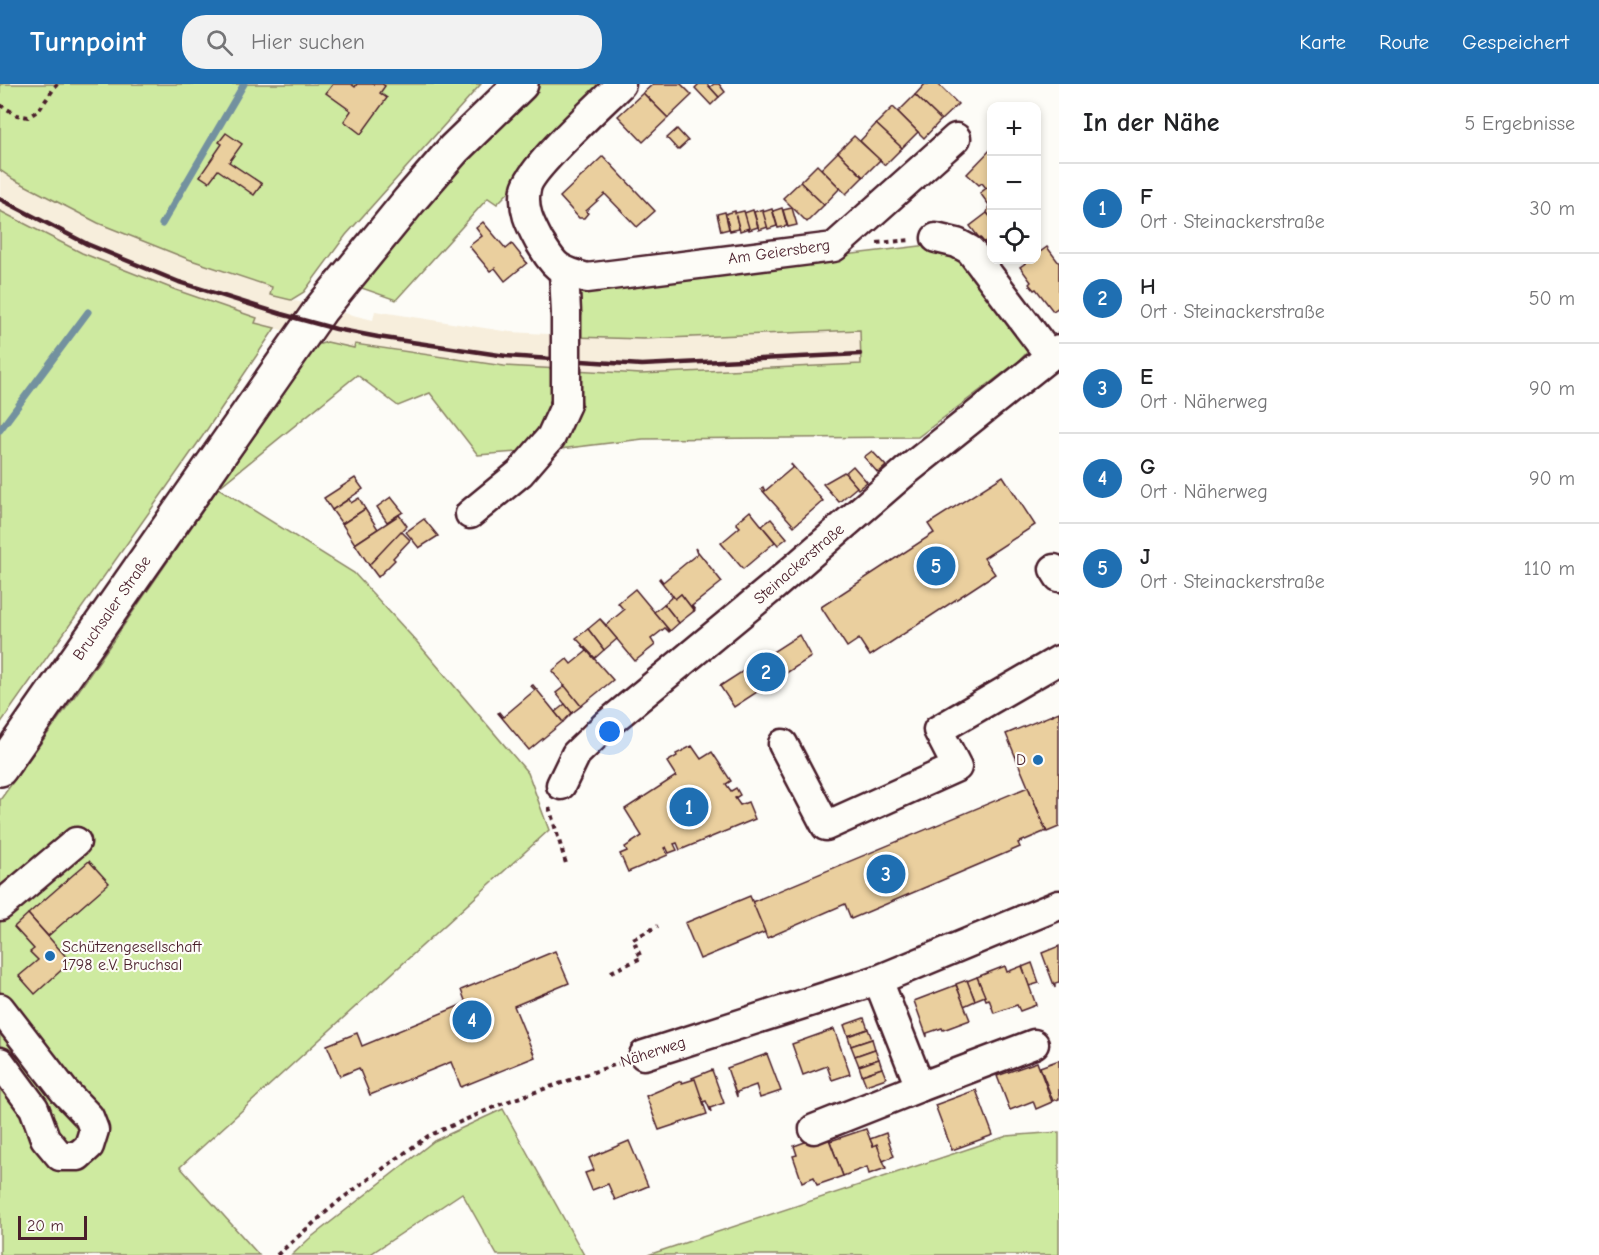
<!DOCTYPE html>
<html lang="de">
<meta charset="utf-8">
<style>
body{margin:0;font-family:"Comic Neue",sans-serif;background:#f2f2f2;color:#202124}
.controls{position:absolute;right:18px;top:18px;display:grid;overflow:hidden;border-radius:12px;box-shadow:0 3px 9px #0003}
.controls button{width:54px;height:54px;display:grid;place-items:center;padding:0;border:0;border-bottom:2px solid #e0e0e0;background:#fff;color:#202124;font:30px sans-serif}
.scale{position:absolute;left:18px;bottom:15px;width:69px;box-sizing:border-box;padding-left:6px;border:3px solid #4a1f2b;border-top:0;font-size:16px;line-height:21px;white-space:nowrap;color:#4a1f2b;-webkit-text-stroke:4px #fdfcf7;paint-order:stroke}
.you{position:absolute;left:610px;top:648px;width:21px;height:21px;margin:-15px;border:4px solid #fff;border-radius:50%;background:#1a73e8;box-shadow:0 0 0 9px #1a73e833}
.badge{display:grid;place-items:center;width:39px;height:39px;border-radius:50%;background:#1f6fb2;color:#fff;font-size:20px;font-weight:700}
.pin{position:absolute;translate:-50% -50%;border:3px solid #fff;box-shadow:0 2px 6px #0006}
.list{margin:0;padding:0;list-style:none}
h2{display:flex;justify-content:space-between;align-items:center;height:78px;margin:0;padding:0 24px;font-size:26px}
h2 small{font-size:20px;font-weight:400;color:#757577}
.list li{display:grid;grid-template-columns:39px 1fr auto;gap:18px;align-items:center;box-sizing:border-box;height:90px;padding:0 24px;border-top:2px solid #e0e0e0}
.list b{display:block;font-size:22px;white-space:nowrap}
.list p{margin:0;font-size:20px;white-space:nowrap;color:#757577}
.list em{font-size:20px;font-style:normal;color:#757577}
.icon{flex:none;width:33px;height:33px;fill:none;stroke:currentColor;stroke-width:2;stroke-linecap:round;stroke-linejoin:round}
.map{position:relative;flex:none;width:1059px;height:1171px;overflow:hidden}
header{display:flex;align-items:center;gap:36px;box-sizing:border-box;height:84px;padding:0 30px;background:#1f6fb2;color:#fff}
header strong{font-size:28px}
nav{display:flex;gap:33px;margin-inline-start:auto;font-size:21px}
.search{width:420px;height:54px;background:#f2f2f2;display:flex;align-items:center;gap:15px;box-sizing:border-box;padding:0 21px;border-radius:24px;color:#757577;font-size:22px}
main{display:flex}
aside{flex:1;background:#fff}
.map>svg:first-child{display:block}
.built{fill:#f7eedc}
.green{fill:#ceeaa0;stroke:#8c8466;stroke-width:1.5}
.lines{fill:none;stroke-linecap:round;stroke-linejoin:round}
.stream{stroke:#73919f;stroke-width:7}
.building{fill:#eacf9e;stroke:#4a1f2b;stroke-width:1.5}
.minor-casing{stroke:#4a1f2b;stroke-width:33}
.major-casing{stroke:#4a1f2b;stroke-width:38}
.path{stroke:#4a1f2b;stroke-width:4;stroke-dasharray:4.5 4.5;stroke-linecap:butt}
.minor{stroke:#fdfcf7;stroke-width:28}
.major{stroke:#fdfcf7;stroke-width:33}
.rail{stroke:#4a1f2b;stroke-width:4.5}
.minor-bridge-casing{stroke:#4a1f2b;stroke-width:33;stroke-linecap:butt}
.minor-bridge{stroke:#fdfcf7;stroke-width:28}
.poi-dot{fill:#1f6fb2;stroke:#fdfcf7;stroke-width:2}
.labels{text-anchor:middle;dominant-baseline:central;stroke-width:4.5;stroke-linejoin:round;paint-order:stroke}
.street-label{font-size:16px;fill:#4a1f2b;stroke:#fdfcf7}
.poi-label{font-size:16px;fill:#4a1f2b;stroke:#fdfcf7;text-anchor:end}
</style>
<header>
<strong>Turnpoint</strong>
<div class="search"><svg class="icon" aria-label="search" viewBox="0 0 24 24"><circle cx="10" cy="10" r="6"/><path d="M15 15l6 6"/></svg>Hier suchen</div>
<nav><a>Karte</a><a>Route</a><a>Gespeichert</a></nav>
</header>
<main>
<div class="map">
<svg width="1059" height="1171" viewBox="0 0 1059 1171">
<rect width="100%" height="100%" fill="#fdfcf7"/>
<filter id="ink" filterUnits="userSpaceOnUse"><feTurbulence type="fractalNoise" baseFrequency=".0167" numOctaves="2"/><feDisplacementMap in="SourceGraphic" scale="12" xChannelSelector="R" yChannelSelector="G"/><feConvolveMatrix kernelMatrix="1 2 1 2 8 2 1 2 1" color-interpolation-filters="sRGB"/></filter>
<g filter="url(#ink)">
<path class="built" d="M0,86L13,95L98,139L188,175L273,203L271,211L373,236L375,227L510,248L643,255L860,246L861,280L641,290L504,282L355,260L354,265L255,239L256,234L176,206L82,169L0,127Z"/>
<g class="green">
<path d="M0,0H481L346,151L304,208L291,216L270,211L272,203L188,175L98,139L13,95L0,86Z"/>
<path d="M528,0H614L497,120L488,114L396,216L353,201Z"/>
<path d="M0,127L82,169L176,206L257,234L255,239L275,244L202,353L0,640Z"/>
<path d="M937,160L955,165L1032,263L1019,277L918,353L643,355L551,366L574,286L641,290L861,280L860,246L643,255L574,253L576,203Z"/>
<path d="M327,258L354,264L355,260L504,282L560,285V318L531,367L478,371L430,309L398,322L357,291L218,404L354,489L417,558L528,689L549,746L180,1083L259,1171H0V716L77,609L317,261Z"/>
<path d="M503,1025L584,1171H497L462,1109L369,1171H292L309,1155L434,1057Z"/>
<path d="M1059,1048V1171H648L1007,1052Z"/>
</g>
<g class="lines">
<g class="stream">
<path d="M162,140L244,0"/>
<path d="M0,346L88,228"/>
</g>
</g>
<g class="building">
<path d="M333,0H351L355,3L357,0H382L385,2L380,9L387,14L361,50L344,37L351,27L326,9Z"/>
<path d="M653,0H681L692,11L668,34L643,9Z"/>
<path d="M699,0H707L719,13L711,21L695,4Z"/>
<path d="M714,0H719L725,8L719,13L710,3Z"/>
<path d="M925,0H938L958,20L941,36L915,11Z"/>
<path d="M643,9L668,34L643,58L618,32Z"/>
<path d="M915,11L941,36L924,54L898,28Z"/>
<path d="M893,23L918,48L902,64L876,40Z"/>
<path d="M876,40L902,64L885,81L860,57Z"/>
<path d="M677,45L688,57L678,66L667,54Z"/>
<path d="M226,49L242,60L229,78L262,100L254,111L218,86L209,98L200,92L222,60L219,58Z"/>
<path d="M854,52L880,76L863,93L838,68Z"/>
<path d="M992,64V100L986,104L982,99L979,101L967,90Z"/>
<path d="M838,68L863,93L846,110L821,85Z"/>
<path d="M603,72L655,127L637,143L605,110L586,127L588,129L584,134H579L560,113Z"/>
<path d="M817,81L840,104L824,121L800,98Z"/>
<path d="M800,98L824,121L807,138L783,114Z"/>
<path d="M992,100V135L987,129L989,121L980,109Z"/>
<path d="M782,124L787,142L778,144L773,127Z"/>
<path d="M792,124L797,141L788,143L783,126Z"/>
<path d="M763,125L768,143L759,146L754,128Z"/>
<path d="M772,125L777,142L768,145L763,128Z"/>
<path d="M753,126L758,143L749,146L744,129Z"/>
<path d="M735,127L739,145L730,147L725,130Z"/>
<path d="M744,127L749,144L740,147L735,129Z"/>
<path d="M725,128L729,145L721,147L717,130Z"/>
<path d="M987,129L992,135V152L983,159L970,142Z"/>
<path d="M483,138L506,165L512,160L527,179L505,197L495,184L490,187L469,162L482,152L476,144Z"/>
<path d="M1047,163L1059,179V223L1053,227L1036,205L1034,206L1029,200L1031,198L1020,183L1030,176H1036V171Z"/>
<path d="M872,367L886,382L878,389L864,373Z"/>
<path d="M791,380L823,417L794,442L761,405L763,403L765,407L792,384Z"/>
<path d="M853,382L867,398L858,405L845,389Z"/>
<path d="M844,388L857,403L839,418L823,400Z"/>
<path d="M1003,392L1035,441L984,474L995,490L870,572L859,555L847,563L821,523L934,449L928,440Z"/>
<path d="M355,394L363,405L332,426L324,414Z"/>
<path d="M391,413L403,428L387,438L377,423Z"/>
<path d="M359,414L365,425L342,440L332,426L349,415L351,419Z"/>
<path d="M365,425L378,445L355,460L342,440Z"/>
<path d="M750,427L775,458L743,485L721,459L740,443L736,439Z"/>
<path d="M399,431L407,442L369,481L355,460Z"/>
<path d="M424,435L438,452L419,464L406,448Z"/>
<path d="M771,435L787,454L778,461L762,442Z"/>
<path d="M401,447L410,456L393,474L395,476L378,493L369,481Z"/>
<path d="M695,464L722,498L692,522L695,526L694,527L681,510L675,515L659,495L660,494L663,498L697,470Z"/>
<path d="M635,505L670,547L669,548L665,544L651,555L655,561L635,577L600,535L606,541L624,526L618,519Z"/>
<path d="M681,510L694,527L679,539L664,520L673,512L675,515Z"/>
<path d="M664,520L679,539L670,547L654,528Z"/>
<path d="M600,535L617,555L604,566L588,545Z"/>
<path d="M588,545L604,566L595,574L576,554Z"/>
<path d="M799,551L811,573L734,623L720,602Z"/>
<path d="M582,561L613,596L581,622L552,587L567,575L571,580L587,567Z"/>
<path d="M533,601L563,638L529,666L498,629L499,628L503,633L535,606L531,602Z"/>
<path d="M565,602L581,622L572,629L556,609Z"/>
<path d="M565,620L572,629L563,638L555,628Z"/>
<path d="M1059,628V743L1047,748L1006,650Z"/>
<path d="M692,662L701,675L712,668L731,697L726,700L731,707L736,704L740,711L735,714L740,721L748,718L755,735L680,766L677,759L674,760L677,766L669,769L666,763L664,764L668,771L628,788L620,770L627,767L625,763L642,752L625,725L676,692L667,678L677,672L676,670Z"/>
<path d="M1028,703L1046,747L1018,759L1020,763L851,835L845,820L767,854L752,818Z"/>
<path d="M89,777L109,799L48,852L28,830Z"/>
<path d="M750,812L765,848L700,875L685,839Z"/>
<path d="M28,830L69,876L65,880L67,881L35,910L19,892L38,876L30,868L34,865L14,843Z"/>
<path d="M1059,862V898L1055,899V904L1042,869Z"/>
<path d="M555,867L569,899L514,922L535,973L461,1003L451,978L370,1011L359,984L340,992L327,961L357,949L362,962L466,919L461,906Z"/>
<path d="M1032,879L1039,899L1029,902L1022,883Z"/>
<path d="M1005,882L1007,888L1022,882L1036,921L1020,927L1017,921L994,929L989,915L986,916L977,893Z"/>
<path d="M977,893L985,912L975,916L967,897Z"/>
<path d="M967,896L975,917L964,922L956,900Z"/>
<path d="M956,901L970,936L943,946L942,944L927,949V953L914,917Z"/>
<path d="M864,934L868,945L848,952L844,941Z"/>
<path d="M834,945L850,990L832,996L827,982L803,991L792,960Z"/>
<path d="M868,945L872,955L851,962L848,952Z"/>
<path d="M872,955L875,965L855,972L851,962Z"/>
<path d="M875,965L879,975L859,982L855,972Z"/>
<path d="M767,970L781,1007L760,1014L756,1001L737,1008V1013L727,984Z"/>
<path d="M879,975L882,984L862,991L859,982Z"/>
<path d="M1059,976V1015L1053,1017L1040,983Z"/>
<path d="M1037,978L1052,1018L1036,1025L1033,1017L1010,1026L997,992Z"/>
<path d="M882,984L886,994L866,1001L862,991Z"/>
<path d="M712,986L724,1019L710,1024L711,1028L706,1017L703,1018L692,994Z"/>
<path d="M695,995L707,1030L659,1046L646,1012L681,997L682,999Z"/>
<path d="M976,1006L993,1051L952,1066L935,1021Z"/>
<path d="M866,1045L873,1062L877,1060L886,1084L869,1090L867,1083L843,1092L830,1057Z"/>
<path d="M886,1049L894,1072L883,1077L877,1060L873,1062L870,1055Z"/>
<path d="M827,1050L843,1092L817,1101L814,1093L802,1098L793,1072L797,1071L794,1062Z"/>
<path d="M629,1057L648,1102L615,1116L608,1100L592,1106L585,1089L594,1086L589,1074Z"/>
</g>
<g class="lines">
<g class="minor-casing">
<g id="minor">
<path d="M621,0C603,18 529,85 526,105C522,125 530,140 539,157C555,183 557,186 587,194L834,163L956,54"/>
<path d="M936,154L957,159L970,166L1050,272"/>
<path d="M564,188L566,229"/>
<path d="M470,430L520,389L551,353L566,320"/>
<path d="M1054,485L1059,493"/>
<path d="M783,660L826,742L957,683L938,646L1059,576"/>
<path d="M561,701L576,670L606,641L774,502L905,388L1059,265"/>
<path d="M0,822L76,758"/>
<path d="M878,896L920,1003L1034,960"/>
<path d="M0,924L64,1007L89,1033L94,1046L89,1062L78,1072H60L45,1054L34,1024L0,978"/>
<path d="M644,971L878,896L1059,821"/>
<path d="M814,1045L920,1003"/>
</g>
</g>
<g class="major-casing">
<path id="major" d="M0,685L321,225L409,117L454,65L521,0"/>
</g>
<g class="path">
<path d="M0,21L17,31L28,33L39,26L57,0"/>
<path d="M877,159L911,156"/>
<path d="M549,723L567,783"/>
<path d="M611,888L641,874L633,855L658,842"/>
<path d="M277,1171L340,1116L428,1052L506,1018L620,979"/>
</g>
<use href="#minor" class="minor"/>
<use href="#major" class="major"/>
<path class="rail" d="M0,115L87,160L179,198L281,230L336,245L378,253L506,272L642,281L860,270"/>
<g class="minor-bridge-casing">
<path id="minor-bridge" d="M566,229V320"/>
</g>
<use href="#minor-bridge" class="minor-bridge"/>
</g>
</g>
<g class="poi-dot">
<circle cx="1038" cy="676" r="6"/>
<circle cx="50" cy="872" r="6"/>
</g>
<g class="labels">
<g class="street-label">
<text transform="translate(779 168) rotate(-8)">Am Geiersberg</text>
<text transform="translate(799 480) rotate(-41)">Steinackerstraße</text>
<text transform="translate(112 524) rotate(-55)">Bruchsaler Straße</text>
<text transform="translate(653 968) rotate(-18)">Näherweg</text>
</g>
<g class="poi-label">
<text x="1026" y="676">D</text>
<text x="62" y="863" text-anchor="start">Schützengesellschaft<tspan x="62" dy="18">1798 e.V. Bruchsal</tspan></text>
</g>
</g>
</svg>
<div class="controls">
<button>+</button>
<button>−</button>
<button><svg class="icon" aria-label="locate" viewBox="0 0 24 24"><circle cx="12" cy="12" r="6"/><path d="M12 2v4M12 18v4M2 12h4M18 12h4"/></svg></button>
</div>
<div class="scale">20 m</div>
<div class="you"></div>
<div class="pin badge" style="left:689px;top:723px">1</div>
<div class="pin badge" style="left:766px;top:588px">2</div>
<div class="pin badge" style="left:886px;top:790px">3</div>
<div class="pin badge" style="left:472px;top:936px">4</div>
<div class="pin badge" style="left:936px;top:482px">5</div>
</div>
<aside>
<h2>In der Nähe<small>5 Ergebnisse</small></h2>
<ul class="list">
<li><span class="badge">1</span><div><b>F</b><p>Ort · Steinackerstraße</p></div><em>30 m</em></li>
<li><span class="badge">2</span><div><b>H</b><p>Ort · Steinackerstraße</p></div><em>50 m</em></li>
<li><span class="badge">3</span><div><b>E</b><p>Ort · Näherweg</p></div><em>90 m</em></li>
<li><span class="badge">4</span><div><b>G</b><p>Ort · Näherweg</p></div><em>90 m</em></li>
<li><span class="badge">5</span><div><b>J</b><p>Ort · Steinackerstraße</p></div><em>110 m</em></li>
</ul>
</aside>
</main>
